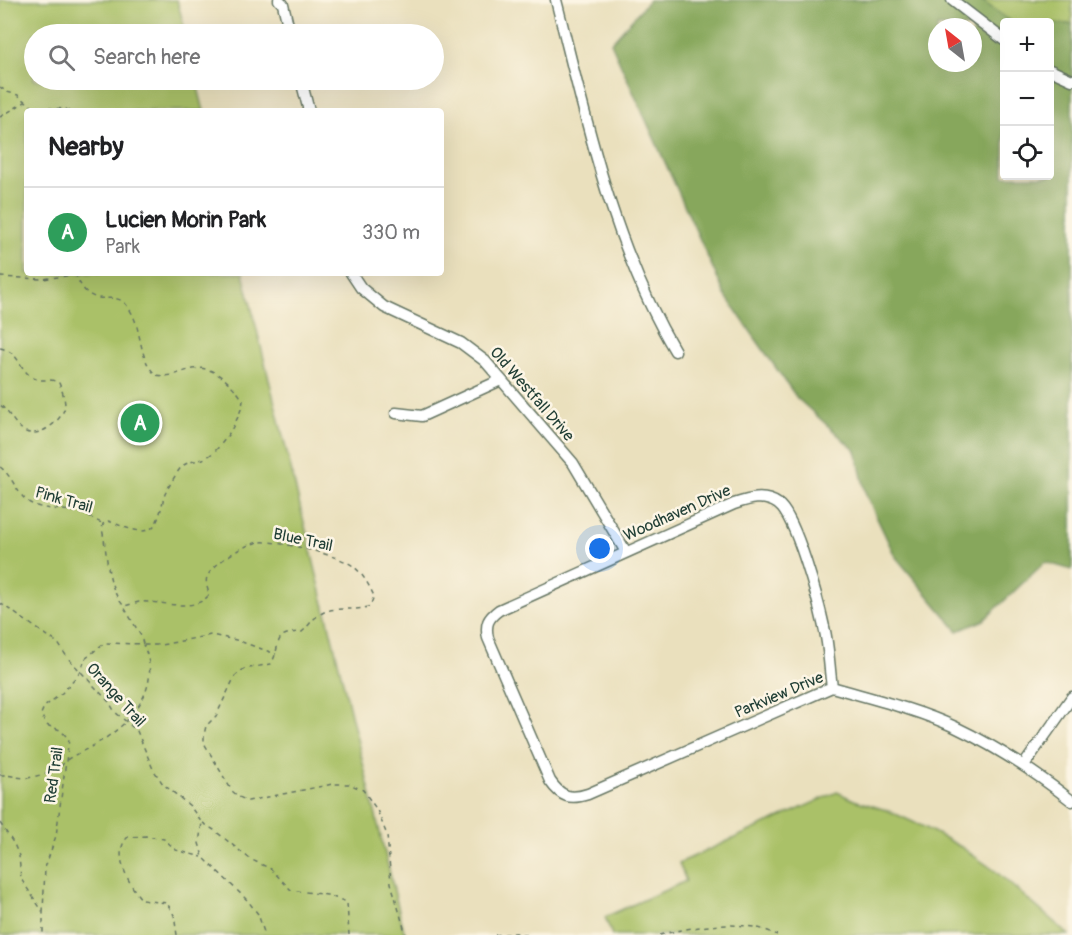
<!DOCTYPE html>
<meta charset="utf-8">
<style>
body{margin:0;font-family:Pangolin,sans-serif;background:#f2f2f2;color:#202124}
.controls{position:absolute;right:18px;top:18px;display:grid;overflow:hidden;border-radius:6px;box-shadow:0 6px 24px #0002}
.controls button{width:54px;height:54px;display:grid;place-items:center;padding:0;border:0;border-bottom:2px solid #e0e0e0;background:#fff;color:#202124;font:30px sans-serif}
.compass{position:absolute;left:928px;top:18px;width:54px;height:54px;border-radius:50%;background:#fff;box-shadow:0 6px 24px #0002;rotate:329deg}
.you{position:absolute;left:600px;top:549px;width:21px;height:21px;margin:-15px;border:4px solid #fff;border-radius:50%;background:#1a73e8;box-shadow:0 0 0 9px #1a73e833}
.badge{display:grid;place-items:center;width:39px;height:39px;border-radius:50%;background:#ea580c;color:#fff;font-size:20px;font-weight:700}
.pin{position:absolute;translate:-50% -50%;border:3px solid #fff;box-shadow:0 2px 6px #0006}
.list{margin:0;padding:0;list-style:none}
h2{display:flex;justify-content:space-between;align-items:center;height:78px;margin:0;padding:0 24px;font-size:26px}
h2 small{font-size:20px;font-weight:400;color:#757577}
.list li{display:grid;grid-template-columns:39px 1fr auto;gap:18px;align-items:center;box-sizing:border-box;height:90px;padding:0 24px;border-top:2px solid #e0e0e0}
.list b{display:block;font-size:22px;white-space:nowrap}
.list p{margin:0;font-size:20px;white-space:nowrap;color:#757577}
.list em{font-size:20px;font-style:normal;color:#757577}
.icon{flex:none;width:33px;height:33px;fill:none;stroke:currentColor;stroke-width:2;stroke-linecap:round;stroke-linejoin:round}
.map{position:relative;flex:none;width:1072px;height:935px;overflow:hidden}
.search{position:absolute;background:#fff;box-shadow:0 6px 24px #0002;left:24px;top:24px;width:420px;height:66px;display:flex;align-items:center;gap:15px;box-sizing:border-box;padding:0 21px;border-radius:33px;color:#757577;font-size:22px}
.panel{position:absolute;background:#fff;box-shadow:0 6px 24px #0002;left:24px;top:108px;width:420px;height:168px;border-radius:6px}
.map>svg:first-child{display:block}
.green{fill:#aac167;stroke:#647f4e;stroke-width:1.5}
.forest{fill:#87a75c;stroke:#537248;stroke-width:1.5;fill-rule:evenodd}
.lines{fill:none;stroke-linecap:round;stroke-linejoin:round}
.minor-casing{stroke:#667664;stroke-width:13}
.path{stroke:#667664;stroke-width:1.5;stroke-dasharray:4.5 4.5;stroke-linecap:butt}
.minor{stroke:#fff;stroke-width:10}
.labels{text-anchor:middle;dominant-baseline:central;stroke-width:5;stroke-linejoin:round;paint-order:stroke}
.street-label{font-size:16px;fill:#1f3d34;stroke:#fcf5e5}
</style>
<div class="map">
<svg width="1072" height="935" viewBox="0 0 1072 935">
<rect width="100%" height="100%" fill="#fcf5e5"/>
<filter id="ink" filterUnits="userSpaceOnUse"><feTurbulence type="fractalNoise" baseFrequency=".0167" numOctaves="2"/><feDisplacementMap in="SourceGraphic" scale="12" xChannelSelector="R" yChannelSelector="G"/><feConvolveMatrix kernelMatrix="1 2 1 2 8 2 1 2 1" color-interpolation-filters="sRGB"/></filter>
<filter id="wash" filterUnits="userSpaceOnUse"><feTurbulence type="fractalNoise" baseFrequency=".008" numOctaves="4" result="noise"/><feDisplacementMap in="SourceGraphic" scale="24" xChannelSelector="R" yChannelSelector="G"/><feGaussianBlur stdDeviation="1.35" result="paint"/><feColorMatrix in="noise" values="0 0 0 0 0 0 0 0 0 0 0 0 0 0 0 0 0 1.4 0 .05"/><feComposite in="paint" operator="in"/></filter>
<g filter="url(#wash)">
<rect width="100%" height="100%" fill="#eae0bd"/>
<g class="green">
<path d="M0,0H177L186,34H34V80H196L204,111H27V273H243L405,935H0Z"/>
<path d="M981,0H1072V24L1011,22Z"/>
<path d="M837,792L854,800L889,811L926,828L961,847L994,870L1069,935H612L605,917L686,881L679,863Z"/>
</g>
<path class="forest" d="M649,0H981L1011,22H1004V176H1050V24H1072V570L1045,562L984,620L958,631L895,556L866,495L856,451L797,398L725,295L611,43ZM937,27H973V63H937Z"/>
</g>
<g filter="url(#ink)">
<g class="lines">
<g class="minor-casing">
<g id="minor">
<path d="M279,0L283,4L290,34"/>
<path d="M556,0C586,118 612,245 675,351"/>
<path d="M952,0L1004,40"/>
<path d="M1050,70L1072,80"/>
<path d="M301,80L309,111"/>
<path d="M351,273L361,288L384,307L461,343L485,361L573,463L626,552"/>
<path d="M396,413L422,416L501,380"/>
<path d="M832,687C829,667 829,646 824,627C819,604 796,516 778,504C764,494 749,499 734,504L499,610C488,618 485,624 488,638L550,781C561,797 570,800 588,794L832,687C873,699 916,709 955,727C997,747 1035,772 1072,801"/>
<path d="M1024,765L1072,697"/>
</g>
</g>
<g class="path">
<path d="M0,87L7,92L18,95L33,107L66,109L69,111"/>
<path d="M0,117L25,102"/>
<path d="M75,273C92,317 113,285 128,307C143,327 137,358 156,375C171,378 179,372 193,369C213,364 233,385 243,400C242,416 220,453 203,459C194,462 185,461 179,470C174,477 169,486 165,494C161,505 160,526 148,530C137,534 118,524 108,521L103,524L102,529C108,554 106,587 124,606C129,605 134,603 139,602C161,600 193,614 209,595C208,589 205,582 207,577C214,562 245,544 260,542C276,540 342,556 353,566C363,574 369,585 374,596L370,606C354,613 334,604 319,615C312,619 308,627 302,632C270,633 283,643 271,664L244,669L235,676L216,716L206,726L204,735V743L232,791L239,797L248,801L333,784H349L363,790L377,810L387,835L391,883L406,935"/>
<path d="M0,277L42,279L74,275"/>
<path d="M0,348C20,352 18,368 32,377C41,383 50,377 59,383C62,390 65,399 65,406C63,420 40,438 26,432C14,426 10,412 0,405"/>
<path d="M0,467C13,476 16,494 30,503C44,511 60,508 76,512C85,514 94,520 102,523"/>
<path d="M0,603L58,643L67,657L109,702L115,712L137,731L153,769L163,784L190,806L202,823L199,843L203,857L248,901L258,914L265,935"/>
<path d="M144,645H161L211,635L236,640L276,654"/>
<path d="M0,775C12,774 19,780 32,777C40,775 51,773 58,768C62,766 64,762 68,759C79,752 91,748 101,741C134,721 163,684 143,645"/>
<path d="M0,823L14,844L19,856L21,879L43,912V935"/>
<path d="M203,823L214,830L250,859L271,869L291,890L327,895L347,902L349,935"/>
<path d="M43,912L45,868L56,836L69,739L60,730L46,725L41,714L44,707L62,693L81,671L85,659L104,643L143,644L141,636L124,607"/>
<path d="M177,935L174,915L167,903L142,900C129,885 111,853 128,837L146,836L164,839L176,850L202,857"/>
<path d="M495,935L516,933L530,935"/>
<path d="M660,935C693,926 746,918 777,935"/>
</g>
<use href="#minor" class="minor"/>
</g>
</g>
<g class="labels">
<g class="street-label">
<text transform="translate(532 394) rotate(49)">Old Westfall Drive</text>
<text transform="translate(64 500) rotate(16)">Pink Trail</text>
<text transform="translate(677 513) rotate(-24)">Woodhaven Drive</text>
<text transform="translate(303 540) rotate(12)">Blue Trail</text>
<text transform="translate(116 695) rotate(48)">Orange Trail</text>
<text transform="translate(779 695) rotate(-23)">Parkview Drive</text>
<text transform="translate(54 775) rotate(-82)">Red Trail</text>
</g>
</g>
</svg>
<div class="controls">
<button>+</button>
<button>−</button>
<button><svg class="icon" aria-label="locate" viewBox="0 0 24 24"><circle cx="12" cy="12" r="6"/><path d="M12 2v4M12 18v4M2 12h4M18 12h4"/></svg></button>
</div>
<svg class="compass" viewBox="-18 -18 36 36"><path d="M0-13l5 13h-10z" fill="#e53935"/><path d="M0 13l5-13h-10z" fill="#757577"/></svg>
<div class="you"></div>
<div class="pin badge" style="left:140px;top:423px;background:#2e9e5b">A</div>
<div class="search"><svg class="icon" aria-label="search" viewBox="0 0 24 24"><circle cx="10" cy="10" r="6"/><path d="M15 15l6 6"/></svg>Search here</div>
<section class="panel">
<h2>Nearby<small></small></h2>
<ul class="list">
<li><span class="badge" style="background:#2e9e5b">A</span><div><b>Lucien Morin Park</b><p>Park</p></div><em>330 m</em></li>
</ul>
</section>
</div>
